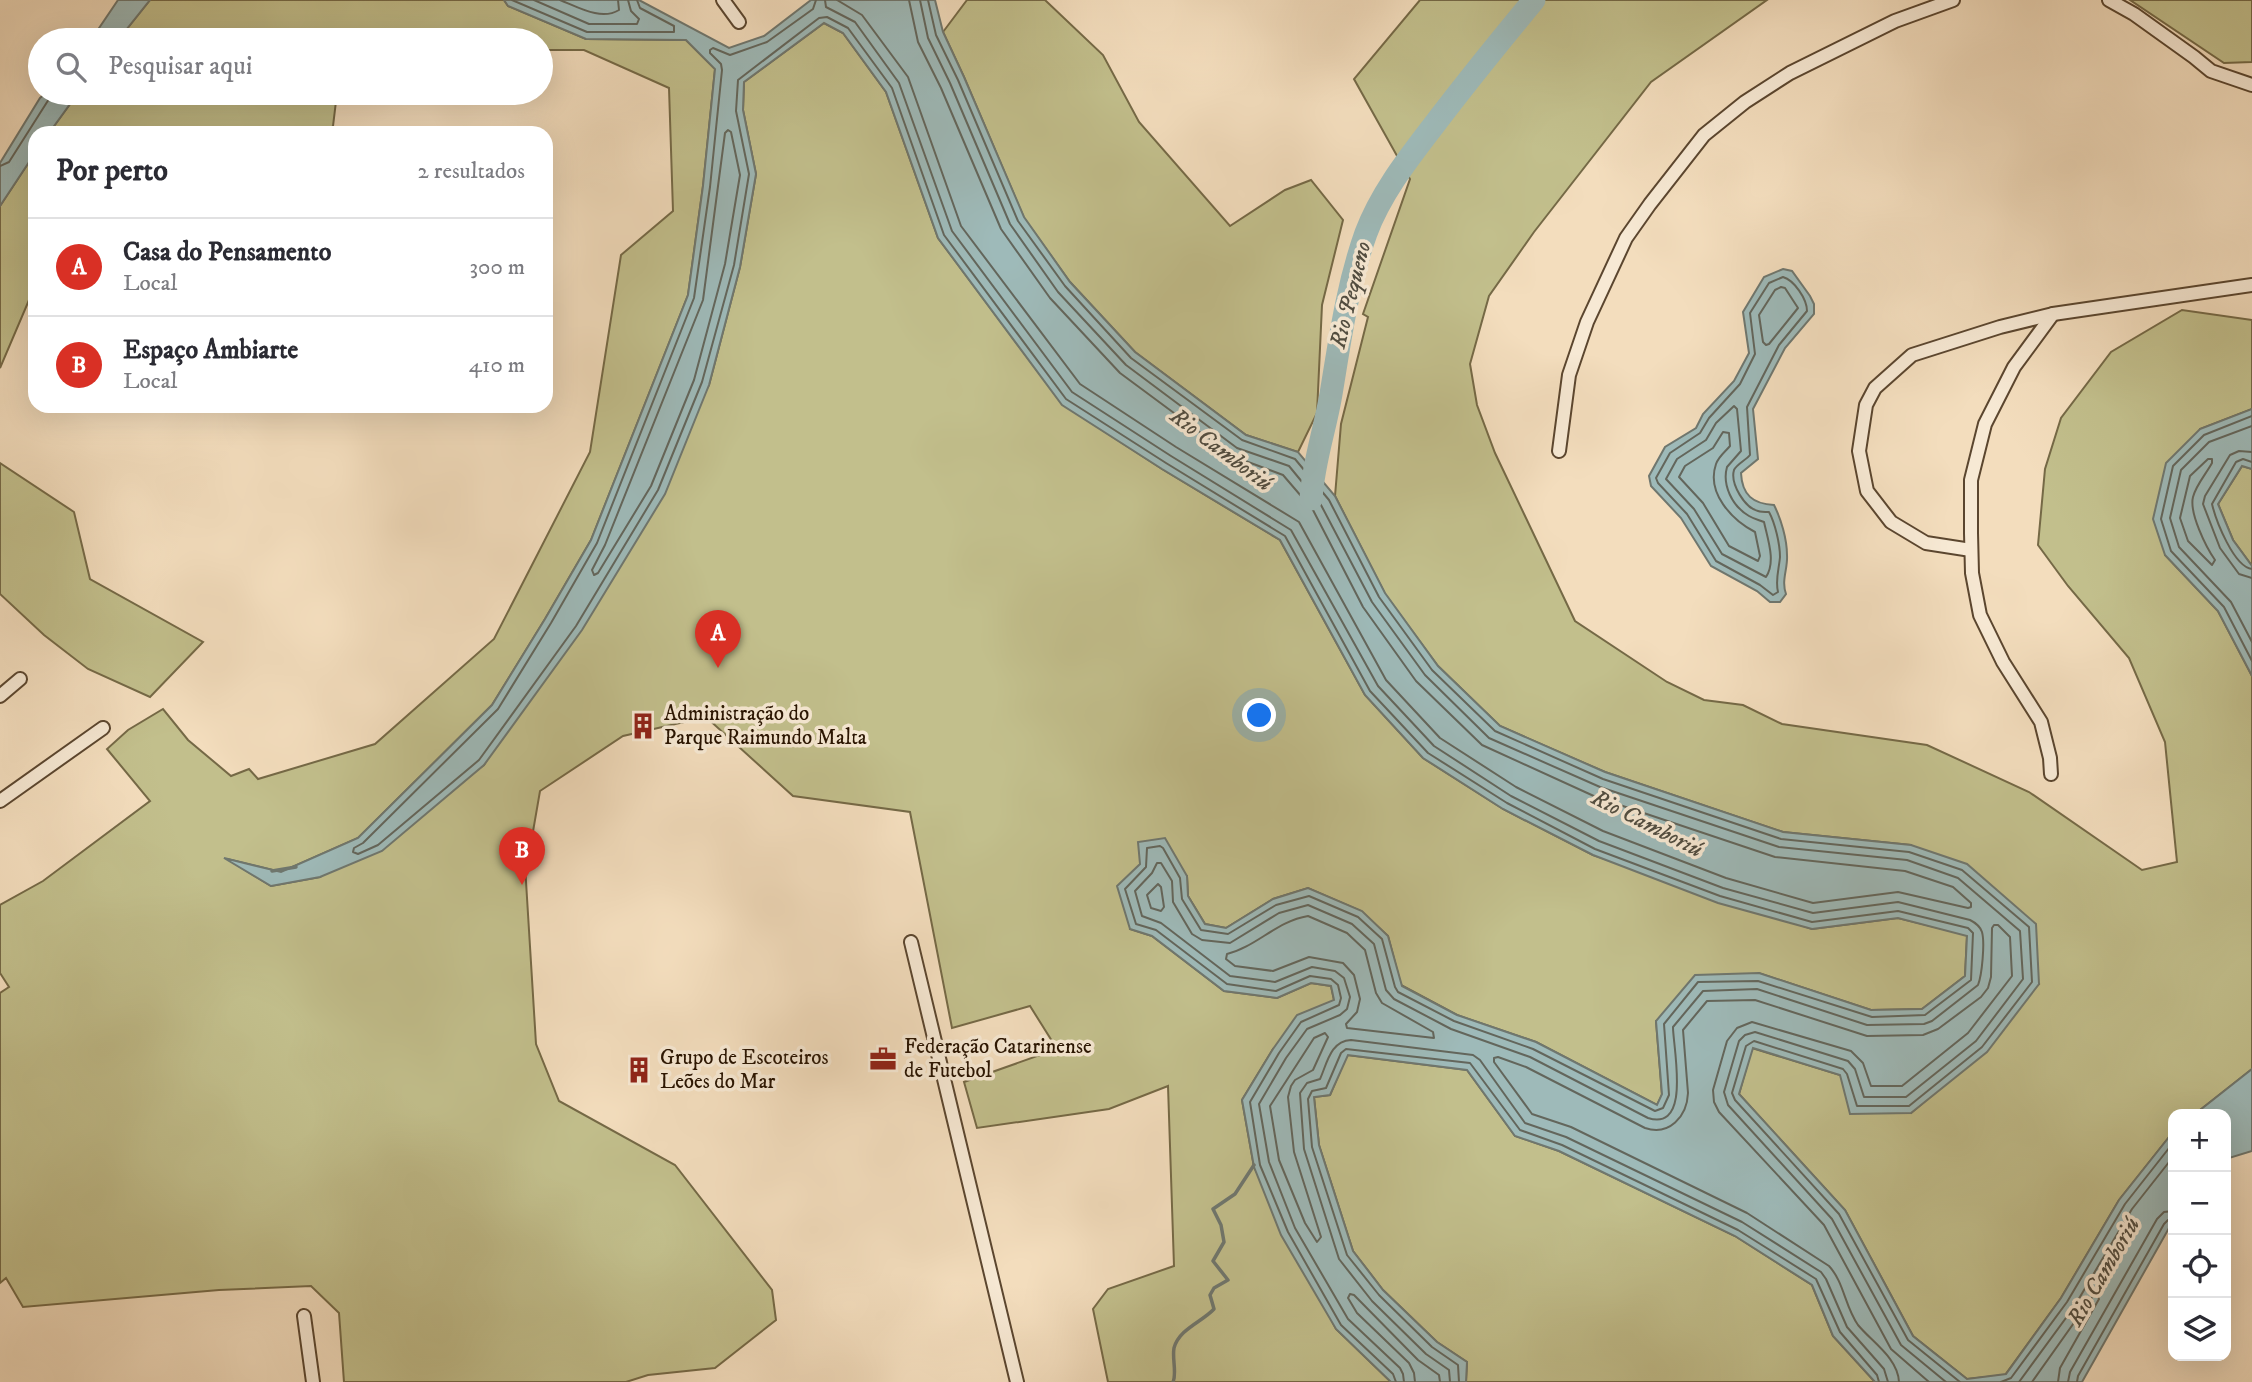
<!DOCTYPE html>
<html lang="pt">
<meta charset="utf-8">
<style>
body{margin:0;font-family:"IM FELL DW Pica",serif;background:#f2f2f3;color:#2b2b33}
.controls{position:absolute;right:21px;bottom:21px;display:grid;overflow:hidden;border-radius:14px;box-shadow:0 7px 28px #0002}
.controls button{width:63px;height:63px;display:grid;place-items:center;padding:0;border:0;border-bottom:2px solid #e1e1e2;background:#fff;color:#2b2b33;font:35px sans-serif}
.you{position:absolute;left:1260px;top:716px;width:24px;height:24px;margin:-18px;border:5px solid #fff;border-radius:50%;background:#1a73e8;box-shadow:0 0 0 10px #1a73e833}
.badge{display:grid;place-items:center;width:46px;height:46px;border-radius:50%;background:#d93025;color:#fff;font-size:23px;font-weight:700}
.pin{position:absolute;translate:-50% -58px;filter:drop-shadow(0 2px 4px #0008)}
.pin::after{content:'';position:absolute;top:37px;width:24px;height:21px;background:inherit;clip-path:polygon(0 0,100% 0,50% 100%)}
.list{margin:0;padding:0;list-style:none}
h2{display:flex;justify-content:space-between;align-items:center;height:91px;margin:0;padding:0 28px;font-size:30px}
h2 small{font-size:23px;font-weight:400;color:#7c7c81}
.list li{display:grid;grid-template-columns:46px 1fr auto;gap:21px;align-items:center;box-sizing:border-box;height:98px;padding:0 28px;border-top:2px solid #e1e1e2}
.list b{display:block;font-size:26px;white-space:nowrap}
.list p{margin:0;font-size:23px;white-space:nowrap;color:#7c7c81}
.list em{font-size:23px;font-style:normal;color:#7c7c81}
.icon{flex:none;width:38px;height:38px;fill:none;stroke:currentColor;stroke-width:2;stroke-linecap:round;stroke-linejoin:round}
.map{position:relative;flex:none;width:2252px;height:1382px;overflow:hidden}
.search{position:absolute;background:#fff;box-shadow:0 7px 28px #0002;left:28px;top:28px;width:525px;height:77px;display:flex;align-items:center;gap:18px;box-sizing:border-box;padding:0 24px;border-radius:38px;color:#7c7c81;font-size:26px}
.panel{position:absolute;background:#fff;box-shadow:0 7px 28px #0002;left:28px;top:126px;width:525px;height:287px;border-radius:21px}
.map>svg:first-child{display:block}
.green{fill:#c2bf8c;stroke:#756946;stroke-width:2}
.water{fill:#9ebab9;stroke:#6f776f;stroke-width:2}
.lines{fill:none;stroke-linecap:round;stroke-linejoin:round}
.shore{stroke:#63665c;stroke-width:2}
.stream{stroke:#6f776f;stroke-width:3.5}
.river{stroke:#9ebab9;stroke-width:23}
.minor-casing{stroke:#5b462f;stroke-width:16}
.minor{stroke:#f7e9d4;stroke-width:12}
.labels{text-anchor:middle;dominant-baseline:central;stroke-width:7;stroke-linejoin:round;paint-order:stroke}
.poi-label{font-size:21px;fill:#281300;stroke:#f7e9d4;text-anchor:start}
.water-label{font-size:23px;font-style:italic;fill:#514d41;stroke:#f7e9d4}
</style>
<div class="map">
<svg width="2252" height="1382" viewBox="0 0 2252 1382">
<rect width="100%" height="100%" fill="#f3ddbd"/>
<filter id="stains"><feTurbulence type="fractalNoise" baseFrequency=".00286" numOctaves="4"/><feColorMatrix values="0 0 0 0 .2 0 0 0 0 .09 0 0 0 0 .02 0 0 0 .5 -.17"/></filter>
<radialGradient id="worn" r=".72"><stop offset=".6" stop-color="#630" stop-opacity="0"/><stop offset="1" stop-color="#630" stop-opacity=".3"/></radialGradient>
<g class="green">
<path d="M150,0H504L508,6L586,39L686,40L715,69L703,186L688,295L591,540L545,619L492,705L358,838L281,872L227,859L271,886L320,877L484,765L709,385L740,267L756,174L743,110L744,82L824,23L843,33L886,92L938,238L1062,404L1162,469L1280,540L1365,695L1423,758L1503,809L1593,855L1812,929L1898,918L1967,935L1965,976L1922,1009L1871,1010L1759,973L1656,1021L1662,1095L1657,1105L1536,1042L1457,1015L1401,985L1388,936L1361,911L1308,888L1273,899L1226,928L1205,924L1188,896L1187,876L1140,864L1130,929L1152,936L1224,991L1277,998L1311,983L1331,986L1334,1000L1273,1049L1242,1100L1254,1167L1336,1329L1391,1382H1108L1093,1309L1108,1289L1174,1266L1168,1086L1109,1109L977,1128L964,1082L1057,1049L1030,1006L952,1028L910,812L793,796L706,717L623,736L540,791L531,843L524,849L536,1044L559,1101L675,1165L772,1290L776,1320L715,1368L648,1375L626,1382H344L339,1313L311,1286L219,1290L23,1307L6,1278L0,1283V993L9,987L0,973V905L43,881L150,801L107,749L128,730L163,709L188,740L231,776L249,769L258,779L375,744L494,639L590,452L621,255L673,211L669,88L584,50H541V40H118Z"/>
<path d="M967,0H1045L1103,55L1139,122L1230,226L1285,190L1311,180L1343,220L1322,305L1317,413L1298,452L1246,435L1135,352L1070,282L1024,218L964,77L943,32Z"/>
<path d="M1420,0H1767L1651,82L1534,232L1489,296L1470,364L1477,405L1495,453L1575,621L1667,682L1704,700L1743,705L1782,724L1927,745L2029,792L2142,870L2177,862L2165,742L2129,658L2068,586L2038,545L2045,469L2061,418L2111,352L2182,310L2252,320V409L2200,429L2165,555L2218,611L2252,676V1069L2195,1114H2173V1132L2119,1200L2061,1298L2005,1375L1967,1379L1913,1336L1845,1210L1739,1094L1752,1048L1840,1075L1911,1113L1937,1091L2039,984L1911,845L1783,832L1605,772L1500,726L1438,666L1385,594L1335,496L1341,424L1368,317L1363,314L1410,179L1354,79Z"/>
<path d="M2130,0H2252V62L2224,63Z"/>
<path d="M78,93H337L333,126L327,133H49Z"/>
<path d="M35,153V286L0,368V206Z"/>
<path d="M0,463L74,512L90,579L203,642L150,697L88,669L44,635L0,594Z"/>
<path d="M2242,466L2252,469V566L2233,540L2218,504Z"/>
<path d="M1347,1055L1467,1070L1515,1136L1559,1151L1735,1236L1812,1285L1833,1336L1875,1382H1466L1467,1362L1437,1342L1383,1290L1353,1251L1319,1145L1314,1097L1330,1095Z"/>
</g>
<g class="water">
<path d="M118,0H150L118,40H91Z"/>
<path d="M504,0H639L729,48L764,36L811,0H935L943,32L964,77L1024,217L1070,282L1135,352L1246,435L1298,452L1335,496L1385,593L1438,666L1500,726L1605,772L1783,832L1911,845L1967,864L2036,924L2039,984L1987,1052L1911,1113L1850,1114L1840,1075L1753,1048L1739,1094L1845,1210L1913,1336L1967,1379L2006,1374L2061,1298L2119,1200L2173,1132V1221L2082,1382H1875L1833,1336L1812,1285L1735,1236L1559,1151L1515,1136L1467,1070L1348,1055L1330,1095L1314,1097L1319,1145L1353,1251L1383,1290L1437,1342L1467,1362L1466,1382H1391L1336,1329L1281,1235L1254,1167L1242,1100L1273,1049L1297,1015L1334,1000L1331,986L1311,983L1277,998L1224,991L1152,936L1130,929L1117,886L1140,864L1138,842L1165,838L1187,876L1188,896L1205,924L1226,928L1273,899L1308,888L1362,911L1388,936L1402,986L1457,1015L1536,1042L1657,1105L1662,1094L1656,1021L1695,975L1759,973L1871,1010L1922,1009L1965,976L1967,936L1898,918L1812,929L1718,903L1593,855L1503,809L1423,758L1365,695L1280,540L1162,469L1062,405L938,238L886,92L843,33L824,23L744,82L743,110L756,174L740,267L709,385L665,494L582,630L484,765L382,851L320,877L271,886L224,858L281,872L358,838L492,705L545,619L591,540L688,295L703,186L715,69L686,40L586,39L508,6Z"/>
<path d="M46,93H78L49,133H35V153L0,206V163L40,98Z"/>
<path d="M1783,269L1792,271L1810,296L1814,304V314L1785,348L1753,409L1758,459L1741,473C1742,495 1753,504 1774,505C1781,519 1787,539 1787,555C1788,569 1781,580 1786,594L1780,602H1770L1757,591L1711,566L1681,518L1651,486L1649,476L1665,447L1696,428L1703,414L1734,381L1749,353L1743,312L1764,277Z"/>
<path d="M2252,409V469L2242,466L2218,504L2233,540L2252,566V676L2218,611L2165,555L2153,519L2166,463L2200,429Z"/>
<path d="M2252,1069V1151L2226,1159V1114H2195Z"/>
</g>
<g class="lines">
<g class="shore">
<path d="M512,0L587,32H674V26L640,8L637,0"/>
<path d="M534,0L589,24H637L639,19L631,11L628,0"/>
<path d="M560,0C578,7 601,21 619,10L618,0"/>
<path d="M816,0L813,9L767,42L730,55L713,48L710,50V53L721,64L722,70L710,187L694,298L597,543L551,623L498,709L363,843L354,848L353,852L358,854L378,845L479,760L576,626L658,490L702,382L734,265L749,174L736,111L738,80L819,18L827,17L848,28L892,88L944,235L1066,399L1166,463L1285,536L1370,691L1428,753L1507,803L1595,849L1720,896L1812,922L1898,911L1968,928L1973,933L1971,980L1925,1015L1872,1017L1758,981L1698,982L1664,1024L1669,1095L1663,1108L1655,1111L1533,1049L1454,1021L1398,992L1395,987L1382,939L1358,917L1309,896L1276,905L1228,934L1201,930L1182,899L1180,878L1163,848L1160,846L1147,848L1146,867L1125,889L1136,924L1156,930L1227,984L1276,991L1310,976L1331,979L1338,985L1341,998L1339,1005L1301,1022L1279,1053L1250,1102L1260,1165L1288,1232L1341,1325L1393,1374L1396,1382"/>
<path d="M825,0L826,7L855,22L899,83L952,231L1072,392L1171,456L1291,530L1378,686L1434,746L1511,796L1599,841L1723,888L1813,913L1898,902L1970,920C1976,923 1980,926 1982,932C1985,943 1982,975 1978,985L1932,1021L1924,1024L1867,1025L1757,989L1703,991L1673,1027C1673,1048 1692,1132 1648,1118L1530,1057L1451,1029L1394,999L1386,990L1374,944L1352,924L1308,905L1279,913L1230,943L1202,940L1192,934L1173,902L1172,881L1161,863H1157L1152,873L1135,891L1142,916L1161,923L1230,976L1275,982L1312,967L1335,971L1344,978L1350,997L1347,1009L1340,1015L1307,1029L1286,1058L1259,1104L1269,1162L1295,1228L1348,1319L1400,1368L1403,1374L1404,1382"/>
<path d="M837,0L862,15L908,77L961,226L1080,384L1176,447L1299,522L1386,680L1440,738L1516,787L1603,831L1726,878L1813,903L1898,892L1968,908L1971,907V903L1953,887L1905,871L1775,857L1596,797L1482,745L1416,681L1363,607L1313,510L1283,475L1232,456L1120,373L1050,298L1001,229L941,88L918,42L909,0"/>
<path d="M920,0L928,38L950,83L1010,224L1058,292L1126,365L1237,448L1289,466L1321,505L1372,602L1425,675L1489,738L1600,787L1779,847L1907,860L1958,878L2020,931L2023,979L1976,1041L1906,1097H1864L1855,1069L1848,1061L1755,1032L1745,1035L1739,1041L1724,1092L1728,1105L1832,1219L1901,1345L1946,1382"/>
<path d="M928,0L936,35L958,80L1018,221L1065,286L1131,358L1242,440L1295,459L1329,500L1379,597L1432,670L1495,731L1603,779L1781,839L1909,852L1962,870L2029,927L2032,982L1982,1047L1909,1106H1857L1847,1074L1843,1069L1754,1041L1746,1046L1732,1093L1735,1100L1839,1214L1908,1340L1960,1382"/>
<path d="M728,130L731,132L740,175L725,264L694,380L651,486L598,573L594,575L592,570L605,545L703,300L725,133Z"/>
<path d="M0,166L9,162L49,99L50,93"/>
<path d="M1783,277C1794,280 1807,299 1807,311L1779,345L1747,407L1750,455C1746,460 1737,464 1734,470C1730,484 1745,508 1758,511C1761,512 1765,512 1769,512C1775,523 1780,544 1780,557C1779,569 1775,580 1778,592L1773,595L1760,585L1716,561L1687,514L1658,483L1656,478L1670,453L1700,433L1709,418L1740,384L1755,354L1750,313L1769,283Z"/>
<path d="M1781,287L1785,288L1798,308L1769,344L1766,345L1763,342L1759,315L1775,290Z"/>
<path d="M1734,406L1737,409L1741,451L1727,467C1722,485 1732,506 1749,516C1754,519 1759,520 1764,522C1768,540 1776,562 1766,577L1722,554L1694,509L1666,479L1677,459L1706,440L1716,423Z"/>
<path d="M2252,416L2204,435L2173,466L2161,519L2171,551L2224,607L2252,661"/>
<path d="M2252,426L2209,442L2181,470L2170,518L2179,547L2231,602L2252,642"/>
<path d="M1723,432L1729,433L1730,446C1725,452 1719,456 1716,464C1706,493 1732,520 1755,532L1760,556L1758,561L1729,546L1703,503L1679,477L1685,466L1713,448Z"/>
<path d="M2252,452L2239,451L2230,455L2205,496L2203,504L2220,548L2239,574L2252,578"/>
<path d="M2208,459H2212V463C2206,474 2196,485 2193,497C2189,513 2206,547 2215,560L2212,565L2188,541L2180,518L2190,476Z"/>
<path d="M2252,462L2243,459L2236,462L2212,504C2216,521 2234,567 2252,569"/>
<path d="M1158,884L1161,887L1164,907L1161,911L1151,908L1147,895Z"/>
<path d="M1308,916L1347,933L1365,950L1376,993L1382,1003L1433,1032L1434,1038L1347,1028L1346,1024L1357,1012L1360,999L1354,975L1343,963L1309,957L1273,971L1235,966L1226,959L1227,954C1256,947 1277,921 1308,916Z"/>
<path d="M1325,1033L1328,1037L1313,1070L1295,1080L1291,1086L1288,1097L1294,1152L1321,1237L1317,1242L1305,1223L1279,1160L1270,1106L1314,1038Z"/>
<path d="M1415,1382L1414,1373L1409,1363L1357,1313L1348,1298L1350,1294L1354,1295L1418,1360L1439,1375L1440,1382"/>
<path d="M1450,1382L1449,1370L1426,1354L1372,1301L1339,1259L1304,1149L1300,1093L1307,1083L1320,1079C1327,1064 1330,1041 1351,1040L1473,1055L1480,1060L1525,1123L1566,1137L1742,1222L1821,1272L1826,1279L1847,1327L1884,1369L1888,1382"/>
<path d="M1459,1382L1458,1365L1432,1347L1379,1295L1347,1255L1312,1147L1308,1099L1312,1091L1326,1088L1341,1053L1346,1049L1470,1063L1520,1130L1562,1145L1738,1230L1816,1279L1840,1332L1877,1375L1879,1382"/>
<path d="M1899,1382C1898,1358 1872,1342 1858,1325C1845,1307 1844,1282 1829,1266L1747,1213L1571,1127L1532,1114L1494,1062V1058L1498,1057L1526,1067L1645,1128C1669,1136 1687,1117 1688,1093L1683,1030L1707,1001L1755,1000L1867,1036L1923,1035L1938,1029L1981,997L1988,988L1991,977L1992,928L1994,925H1998L2010,937L2012,976L1968,1033L1902,1086H1871L1863,1063L1851,1051L1752,1022L1737,1028L1727,1041L1713,1090L1714,1102L1719,1112L1824,1225L1891,1349L1929,1382"/>
<path d="M2001,1382L2011,1378L2067,1302L2125,1204L2173,1143"/>
<path d="M2019,1382L2074,1307L2132,1209L2173,1157"/>
<path d="M2032,1382L2093,1296L2097,1294L2099,1299L2060,1368L2058,1382"/>
<path d="M2068,1382L2070,1372L2157,1219L2164,1212L2173,1211"/>
<path d="M2077,1382L2078,1376L2164,1224L2168,1220L2173,1219"/>
</g>
<g class="stream">
<path d="M272,871L296,867"/>
<path d="M1173,1382C1177,1373 1172,1359 1174,1348C1179,1329 1202,1322 1214,1309L1210,1295L1214,1288L1228,1280L1213,1261L1224,1242L1221,1225L1213,1209L1235,1194L1254,1165"/>
</g>
<path class="river" d="M1311,499C1313,463 1325,430 1331,394C1340,340 1347,286 1366,233C1381,193 1408,159 1434,125C1466,83 1500,41 1534,0"/>
<g class="minor-casing">
<g id="minor">
<path d="M723,0L739,22"/>
<path d="M2109,0L2134,14L2194,57L2211,71L2252,85"/>
<path d="M1559,451L1569,375L1587,322L1626,238L1650,204L1704,135L1745,102L1790,73L1895,21L1953,0"/>
<path d="M1971,550L1926,543L1891,522L1867,491L1859,451L1866,405L1875,388L1912,355L2000,327L2053,314L2252,285"/>
<path d="M0,696L20,679"/>
<path d="M2051,774L2050,758L2041,722L2003,662L1980,615L1972,573L1971,533V480L1985,424L2014,367L2053,314"/>
<path d="M0,801L103,728"/>
<path d="M911,942L1017,1382"/>
<path d="M304,1316L313,1382"/>
</g>
</g>
<use href="#minor" class="minor"/>
</g>
<defs>
<g id="building-bare" transform="scale(2.1)"><path d="M-4-6H4V6H1V3H-1V6H-4ZM-2.5-4.3h1.7v1.8h-1.7ZM.8-4.3h1.7v1.8H.8ZM-2.5-1h1.7V.8h-1.7ZM.8-1h1.7V.8H.8Z" fill="#8f2418" stroke="#f7e9d4" stroke-width="2.5" paint-order="stroke"/></g>
<g id="office-bare" transform="scale(2.1)"><path d="M-6-3h4V-5.5h4V-3h4V5H-6ZM-1-4.5V-3h2v-1.5ZM-6 0V1H6V0Z" fill="#8f2418" stroke="#f7e9d4" stroke-width="2.5" paint-order="stroke"/></g>
</defs>
<g fill-rule="evenodd">
<use href="#building-bare" x="643" y="726"/>
<use href="#office-bare" x="883" y="1059"/>
<use href="#building-bare" x="639" y="1070"/>
</g>
<g class="labels">
<g class="poi-label">
<text x="664" y="714">Administração do<tspan x="664" dy="24">Parque Raimundo Malta</tspan></text>
<text x="904" y="1047">Federação Catarinense<tspan x="904" dy="24">de Futebol</tspan></text>
<text x="660" y="1058">Grupo de Escoteiros<tspan x="660" dy="24">Leões do Mar</tspan></text>
</g>
<g class="water-label">
<text transform="translate(1351 295) rotate(-76)">Rio Pequeno</text>
<text transform="translate(1221 450) rotate(37)">Rio Camboriú</text>
<text transform="translate(1647 824) rotate(27)">Rio Camboriú</text>
<text transform="translate(2104 1272) rotate(-60)">Rio Camboriú</text>
</g>
</g>
<rect width="100%" height="100%" filter="url(#stains)"/>
<rect width="100%" height="100%" fill="url(#worn)"/>
</svg>
<div class="controls">
<button>+</button>
<button>−</button>
<button><svg class="icon" aria-label="locate" viewBox="0 0 24 24"><circle cx="12" cy="12" r="6"/><path d="M12 2v4M12 18v4M2 12h4M18 12h4"/></svg></button>
<button><svg class="icon" aria-label="layers" viewBox="0 0 24 24"><path d="M12 4l9 5-9 5-9-5zM3 14l9 5 9-5"/></svg></button>
</div>
<div class="you"></div>
<div class="pin badge" style="left:718px;top:668px">A</div>
<div class="pin badge" style="left:522px;top:885px">B</div>
<div class="search"><svg class="icon" aria-label="search" viewBox="0 0 24 24"><circle cx="10" cy="10" r="6"/><path d="M15 15l6 6"/></svg>Pesquisar aqui</div>
<section class="panel">
<h2>Por perto<small>2 resultados</small></h2>
<ul class="list">
<li><span class="badge">A</span><div><b>Casa do Pensamento</b><p>Local</p></div><em>300 m</em></li>
<li><span class="badge">B</span><div><b>Espaço Ambiarte</b><p>Local</p></div><em>410 m</em></li>
</ul>
</section>
</div>
